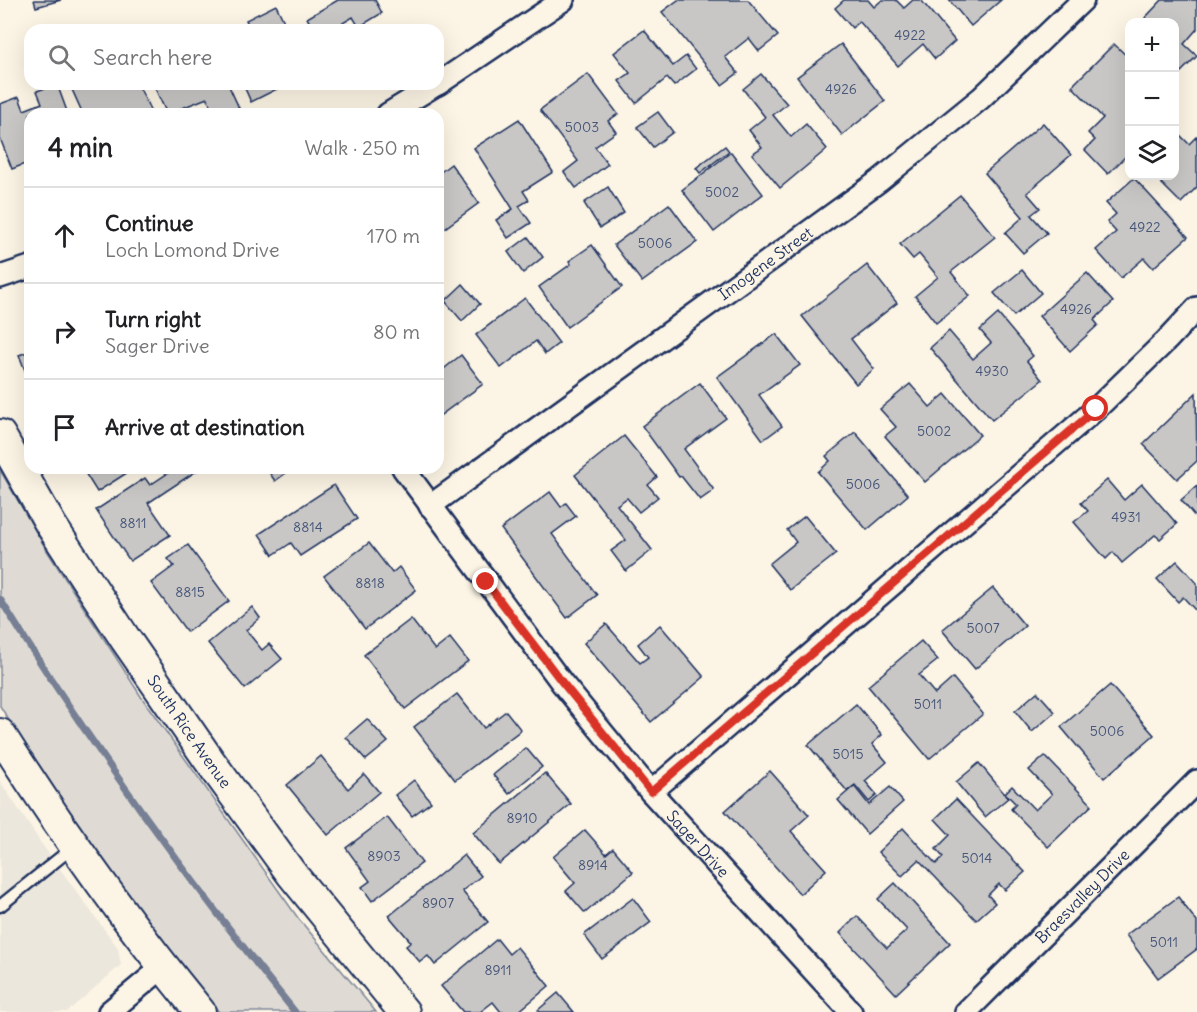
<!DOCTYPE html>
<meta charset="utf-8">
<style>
body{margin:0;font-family:Delius,sans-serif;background:#f2f2f2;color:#202124}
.controls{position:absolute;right:18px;top:18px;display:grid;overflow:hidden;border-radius:12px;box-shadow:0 6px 24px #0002}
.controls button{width:54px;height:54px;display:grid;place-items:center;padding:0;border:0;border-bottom:2px solid #e0e0e0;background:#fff;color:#202124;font:30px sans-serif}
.stop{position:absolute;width:18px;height:18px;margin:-14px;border:4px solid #d93025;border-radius:50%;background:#fff}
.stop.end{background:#d93025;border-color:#fff;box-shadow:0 2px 6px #0008}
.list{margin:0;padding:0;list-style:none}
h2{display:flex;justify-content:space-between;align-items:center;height:78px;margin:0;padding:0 24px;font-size:26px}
h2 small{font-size:20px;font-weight:400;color:#757577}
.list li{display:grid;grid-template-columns:39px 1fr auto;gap:18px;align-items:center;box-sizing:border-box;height:96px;padding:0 24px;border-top:2px solid #e0e0e0}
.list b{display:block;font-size:22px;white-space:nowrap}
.list p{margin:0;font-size:20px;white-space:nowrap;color:#757577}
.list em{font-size:20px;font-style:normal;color:#757577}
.icon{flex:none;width:33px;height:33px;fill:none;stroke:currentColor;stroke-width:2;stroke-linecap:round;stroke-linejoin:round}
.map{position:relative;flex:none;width:1197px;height:1012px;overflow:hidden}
.search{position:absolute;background:#fff;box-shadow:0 6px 24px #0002;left:24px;top:24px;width:420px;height:66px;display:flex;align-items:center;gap:15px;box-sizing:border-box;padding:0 21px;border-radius:18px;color:#757577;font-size:22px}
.panel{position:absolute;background:#fff;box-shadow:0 6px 24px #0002;left:24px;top:108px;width:420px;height:366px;border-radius:18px}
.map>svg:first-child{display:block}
.built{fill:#ece7dc}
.green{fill:#dfdbd4;stroke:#7d8599;stroke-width:1.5}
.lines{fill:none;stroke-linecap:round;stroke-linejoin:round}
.stream{stroke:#767f94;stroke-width:7}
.building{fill:#c8c7c6;stroke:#1b2f5e;stroke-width:1.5}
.lane-casing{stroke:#1b2f5e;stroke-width:15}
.street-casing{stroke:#1b2f5e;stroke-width:26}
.secondary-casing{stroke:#1b2f5e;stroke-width:34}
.lane{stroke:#fcf5e5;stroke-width:10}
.street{stroke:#fcf5e5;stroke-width:21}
.secondary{stroke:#fcf5e5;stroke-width:30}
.route{stroke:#d93025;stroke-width:8}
.labels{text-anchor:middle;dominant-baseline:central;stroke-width:4.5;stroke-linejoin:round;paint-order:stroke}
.number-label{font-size:14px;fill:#465578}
.street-label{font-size:16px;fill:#1b2f5e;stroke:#fcf5e5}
</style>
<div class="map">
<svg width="1197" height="1012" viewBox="0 0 1197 1012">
<rect width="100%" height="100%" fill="#fcf5e5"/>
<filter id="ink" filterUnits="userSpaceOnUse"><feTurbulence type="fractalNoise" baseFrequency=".0167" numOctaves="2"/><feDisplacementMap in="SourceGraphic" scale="12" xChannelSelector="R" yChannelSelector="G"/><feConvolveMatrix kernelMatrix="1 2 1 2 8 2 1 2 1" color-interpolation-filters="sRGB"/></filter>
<g filter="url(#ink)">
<path class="built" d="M0,781L41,843L118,948L121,965L67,1012H0Z"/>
<path class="green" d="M0,470L46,549L142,698L298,918L376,1012H219L90,848L0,706Z"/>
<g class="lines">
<path class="stream" d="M0,599C89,743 188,880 295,1012"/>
</g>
<g class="building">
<path d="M34,0H61L36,7Z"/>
<path d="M338,0H375L382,13L359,27L353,17L331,30H314L307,18Z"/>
<path d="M678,0H748L778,36L759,51L749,38L725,57L738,73L722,85L662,12Z"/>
<path d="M844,0H868L874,7L882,0H896L904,8L913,0H921L955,41L935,59L923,44L898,66L859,21L852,28L835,8Z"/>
<path d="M949,0H1001L971,26Z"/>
<path d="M1162,0H1197V29L1184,44L1197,56L1179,74L1174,70V22H1150L1145,18Z"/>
<path d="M276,5L288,30H251L246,20Z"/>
<path d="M644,30L673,66L686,56L696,69L674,86L667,78L636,103L619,81L630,73L614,53Z"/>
<path d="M841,44L885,101L842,135L797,77Z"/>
<path d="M1114,44L1130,59V113L1127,115L1130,118V152L1108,174L1085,150L1095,140L1088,133L1103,118L1072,86Z"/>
<path d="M588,74L618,114L608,121L616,132L595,147L608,164L576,188L564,172L578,161L540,110Z"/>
<path d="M761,74L787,104L773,115L791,137L806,124L827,149L780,188L752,154L762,147L749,130L765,117L743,89Z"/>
<path d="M57,84L68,114H30V162L12,169L0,138V104L19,97L24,110L42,103L37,91Z"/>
<path d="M72,84H138L152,114H83L70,85Z"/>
<path d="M153,84H228L239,108L227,114H214L207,98L167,114Z"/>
<path d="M243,84H277L279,88L251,102Z"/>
<path d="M658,112L673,132L653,147L637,127Z"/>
<path d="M519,119L553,172L523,191L529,200L519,206L531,223L508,238L496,220L513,209L474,148Z"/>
<path d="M1043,123L1071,155L1027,193L1040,208L1031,215L1047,233L1023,253L1005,233L1023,217L985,173Z"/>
<path d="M1174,129L1189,144L1197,136V187L1181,203L1154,176H1174Z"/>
<path d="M725,146L729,151L700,173L696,168Z"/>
<path d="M731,152L763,194L714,232L682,190Z"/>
<path d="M451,164L479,203L438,233V174Z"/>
<path d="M1134,178L1188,237L1153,268L1144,258L1121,278L1096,250L1116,232L1107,222L1116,214L1106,203Z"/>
<path d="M608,187L624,213L600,228L584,203Z"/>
<path d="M960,195L995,237L951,272L970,296L936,323L915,296L938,277L919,254L913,259L900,244Z"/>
<path d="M669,204L697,242L642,282L614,245Z"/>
<path d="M528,237L543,257L523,273L508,252Z"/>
<path d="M592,245L622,287L567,327L539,287L571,264L569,261Z"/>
<path d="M867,265L897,303L851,339L874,369L856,384L802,316Z"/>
<path d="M1022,270L1041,293L1014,316L994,293Z"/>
<path d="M1087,273L1113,302L1094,320L1098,325L1070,351L1039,316Z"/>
<path d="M463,284L480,304L462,321L445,301Z"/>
<path d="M525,298L559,343L545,354L536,341L501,368L476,335Z"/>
<path d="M998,314L1033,356L1027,361L1042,380L992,420L930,348L949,331L973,359L991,343L980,330Z"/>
<path d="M776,334L800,365L759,395L782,426L763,440L717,377Z"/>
<path d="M30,351V383L19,355Z"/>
<path d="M461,355L483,384L438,417V369L440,372Z"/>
<path d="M700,383L726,418L684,449L714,490L700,500L681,476L679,477L642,426Z"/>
<path d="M910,384L930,407L945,394L980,435L925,482L885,436L896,427L880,409Z"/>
<path d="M1196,393L1197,461L1177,479L1143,444Z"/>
<path d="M855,432L908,495L867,530L818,472L830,461L826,456Z"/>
<path d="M624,436L657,477L648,485L658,497L639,512L627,498L617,505L652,550L626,571L611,551L626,540L575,475Z"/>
<path d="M82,468H132L133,469L97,492Z"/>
<path d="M169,468H201L148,503L170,535L130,561L96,510L145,478L150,485L171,471Z"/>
<path d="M266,468H293L275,481Z"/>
<path d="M1107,480L1124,500L1142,484L1177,524L1160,539L1155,535L1122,563L1113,552L1106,559L1074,522L1088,511L1081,503Z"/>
<path d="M334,485L357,519L300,556L291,543L273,555L259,534Z"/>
<path d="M1197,486V519L1181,500Z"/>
<path d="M550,492L561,507L566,503L576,516L552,534L597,595L567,618L501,529Z"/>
<path d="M805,516L836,554L790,590L769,564L796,542L787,530Z"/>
<path d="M369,543L392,573L399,567L416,590L365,629L324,576Z"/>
<path d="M188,545L229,601L187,632L151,583L174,566L168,559Z"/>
<path d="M1177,561L1197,583V612L1183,597L1178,602L1157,579Z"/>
<path d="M993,588L1025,626L975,669L942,630Z"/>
<path d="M252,607L260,618L246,630L262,650L269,644L282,659L245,689L208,643Z"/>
<path d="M411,619L435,650L450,638L468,661L405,709L364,655Z"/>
<path d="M606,624L640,663L648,657L638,644L660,625L704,677L651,722L584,643Z"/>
<path d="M921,641L938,660L919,675L935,694L953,678L983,714L929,759L868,686Z"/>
<path d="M1110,685L1154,735L1104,778L1061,727Z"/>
<path d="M1037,692L1055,712L1032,732L1015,711Z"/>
<path d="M457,694L484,728L506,711L521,730L455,780L414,727Z"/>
<path d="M856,704L882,735L872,744L887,762L865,781L877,795L869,802L855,785L847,791L808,745Z"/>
<path d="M367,719L388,742L366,760L346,737Z"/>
<path d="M526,748L542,767L509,794L493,775Z"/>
<path d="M321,756L348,789L364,774L379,792L328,835L287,785Z"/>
<path d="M1045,756L1092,805L1048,847L1011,809L1016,804L1005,793L1012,786L1035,810L1052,794L1029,770Z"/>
<path d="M979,763L1008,798L985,817L956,782Z"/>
<path d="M770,771L809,815L791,831L826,870L800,894L725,811Z"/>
<path d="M545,773L571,804L499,864L473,833Z"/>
<path d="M414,780L431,802L412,816L395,795Z"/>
<path d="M854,786L869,805L890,787L903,802L867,834L838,800Z"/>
<path d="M956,799L1025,872L1005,890L999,884L988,895L995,903L976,920L919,860L902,876L878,852L903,828L936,864L943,857L936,849L950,835L935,819Z"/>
<path d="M387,817L422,863L372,901L362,887L370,881L346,848Z"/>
<path d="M585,830L606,854L613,848L633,872L585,913L566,891L575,883L553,857Z"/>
<path d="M464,855L481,876L462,891L488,922L435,965L428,956L420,962L406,946L411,942L389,916Z"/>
<path d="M895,883L950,943L896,994L840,933L857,916L887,948L907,930L878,899Z"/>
<path d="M1178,897L1197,922V949L1158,978L1126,935Z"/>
<path d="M633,898L651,922L602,959L584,935Z"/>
<path d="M497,939L509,954L517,947L549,986L518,1012H501L493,1002L480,1012H463L441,986Z"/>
<path d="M558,993L574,1012H540L538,1010Z"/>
</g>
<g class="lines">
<g class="lane-casing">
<path id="lane" d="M0,906L72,848"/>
</g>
<g class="street-casing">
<g id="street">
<path d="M438,84L563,0"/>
<path d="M388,114L437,84"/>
<path d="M0,277L30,267"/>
<path id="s1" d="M403,468L562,683L651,792L851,1012"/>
<path id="s2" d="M430,506L879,181L981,98L1083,0"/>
<path d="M651,792L1096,409L1167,340L1197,308"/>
<path d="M109,1012L163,967"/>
<path id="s3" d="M966,1012L1197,781"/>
</g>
</g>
<g class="secondary-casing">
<g id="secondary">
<path id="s4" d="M0,435L51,525L126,640L209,760L291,873L404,1012"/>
<path d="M0,734C61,830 128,924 200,1012"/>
</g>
</g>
<use href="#lane" class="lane"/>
<use href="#street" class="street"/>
<use href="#secondary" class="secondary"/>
</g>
</g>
<g class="lines" filter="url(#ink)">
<path class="route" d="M486,582L562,682L651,792L1096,409"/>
</g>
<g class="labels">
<g class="number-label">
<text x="910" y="35">4922</text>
<text x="841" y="89">4926</text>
<text x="582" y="127">5003</text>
<text x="722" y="192">5002</text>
<text x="1145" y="227">4922</text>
<text x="655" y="243">5006</text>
<text x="1076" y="309">4926</text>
<text x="992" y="371">4930</text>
<text x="934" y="431">5002</text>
<text x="863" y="484">5006</text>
<text x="1126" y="517">4931</text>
<text x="133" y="523">8811</text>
<text x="308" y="527">8814</text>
<text x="370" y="583">8818</text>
<text x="190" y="592">8815</text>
<text x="983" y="628">5007</text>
<text x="928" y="704">5011</text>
<text x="1107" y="731">5006</text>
<text x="848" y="754">5015</text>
<text x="522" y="818">8910</text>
<text x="384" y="856">8903</text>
<text x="977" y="858">5014</text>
<text x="593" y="865">8914</text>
<text x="438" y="903">8907</text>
<text x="1164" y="942">5011</text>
<text x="498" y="970">8911</text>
</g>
<g class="street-label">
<text stroke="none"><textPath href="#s2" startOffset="414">Imogene Street</textPath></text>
<text stroke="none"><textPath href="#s4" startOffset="352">South Rice Avenue</textPath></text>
<text stroke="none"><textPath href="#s1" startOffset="478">Sager Drive</textPath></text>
<text stroke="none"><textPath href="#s3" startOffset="164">Braesvalley Drive</textPath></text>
</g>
</g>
</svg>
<div class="controls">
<button>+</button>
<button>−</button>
<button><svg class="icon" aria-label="layers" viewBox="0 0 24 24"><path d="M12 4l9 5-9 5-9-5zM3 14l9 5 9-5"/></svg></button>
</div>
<div class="stop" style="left:1096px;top:409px"></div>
<div class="stop end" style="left:486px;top:582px"></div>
<div class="search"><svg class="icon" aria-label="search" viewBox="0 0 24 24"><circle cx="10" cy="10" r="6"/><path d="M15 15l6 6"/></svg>Search here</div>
<section class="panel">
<h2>4 min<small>Walk · 250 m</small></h2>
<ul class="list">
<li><svg class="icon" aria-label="ahead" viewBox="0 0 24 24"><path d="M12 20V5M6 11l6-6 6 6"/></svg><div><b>Continue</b><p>Loch Lomond Drive</p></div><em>170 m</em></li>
<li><svg class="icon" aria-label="right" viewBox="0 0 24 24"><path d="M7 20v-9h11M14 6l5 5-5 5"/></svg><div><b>Turn right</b><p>Sager Drive</p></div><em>80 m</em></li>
<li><svg class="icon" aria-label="arrive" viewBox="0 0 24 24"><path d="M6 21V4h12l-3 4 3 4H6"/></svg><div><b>Arrive at destination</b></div></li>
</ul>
</section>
</div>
